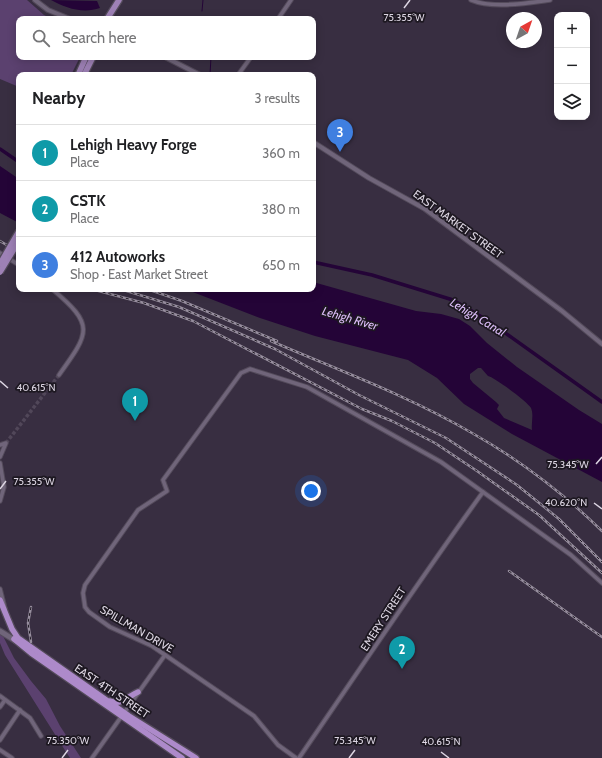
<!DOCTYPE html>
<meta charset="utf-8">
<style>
body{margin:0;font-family:Cabin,sans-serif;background:#f2f2f2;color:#202124}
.controls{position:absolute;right:12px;top:12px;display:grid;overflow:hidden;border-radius:8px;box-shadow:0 2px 10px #0003}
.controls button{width:36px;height:36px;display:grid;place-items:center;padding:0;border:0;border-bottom:1px solid #e0e0e0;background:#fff;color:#202124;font:20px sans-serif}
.compass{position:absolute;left:506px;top:12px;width:36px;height:36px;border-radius:50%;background:#fff;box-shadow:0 2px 10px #0003;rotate:40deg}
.you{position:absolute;left:311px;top:491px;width:14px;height:14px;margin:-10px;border:3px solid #fff;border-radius:50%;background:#1a73e8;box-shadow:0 0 0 6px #1a73e833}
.badge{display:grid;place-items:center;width:26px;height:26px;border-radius:50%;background:#546e2f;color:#fff;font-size:13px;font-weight:700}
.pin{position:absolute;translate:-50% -33px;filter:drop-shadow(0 1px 2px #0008)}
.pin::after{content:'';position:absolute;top:21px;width:14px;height:12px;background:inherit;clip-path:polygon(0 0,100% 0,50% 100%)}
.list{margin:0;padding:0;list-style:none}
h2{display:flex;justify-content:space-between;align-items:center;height:52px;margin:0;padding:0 16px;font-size:17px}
h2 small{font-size:13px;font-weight:400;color:#757577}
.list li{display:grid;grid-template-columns:26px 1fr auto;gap:12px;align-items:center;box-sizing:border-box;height:56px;padding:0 16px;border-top:1px solid #e0e0e0}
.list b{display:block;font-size:15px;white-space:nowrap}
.list p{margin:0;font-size:13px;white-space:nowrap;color:#757577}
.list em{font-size:13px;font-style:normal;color:#757577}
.icon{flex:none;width:22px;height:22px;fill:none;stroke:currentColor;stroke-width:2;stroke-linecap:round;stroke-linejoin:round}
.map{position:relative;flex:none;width:602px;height:758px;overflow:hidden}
.search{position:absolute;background:#fff;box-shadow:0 2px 10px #0003;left:16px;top:16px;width:300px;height:44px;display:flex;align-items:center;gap:10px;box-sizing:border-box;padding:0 14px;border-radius:8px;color:#757577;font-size:15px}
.panel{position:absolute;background:#fff;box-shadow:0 2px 10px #0003;left:16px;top:72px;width:300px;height:220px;border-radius:8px}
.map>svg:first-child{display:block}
.green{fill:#5b416f}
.water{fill:#240437;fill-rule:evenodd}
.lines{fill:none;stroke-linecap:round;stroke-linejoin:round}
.stream{stroke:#240437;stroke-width:1}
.canal{stroke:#240437;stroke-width:3.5}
.minor-tunnel{stroke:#514759;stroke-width:3.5;stroke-dasharray:3.5 2;stroke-linecap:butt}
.minor-casing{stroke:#544b5b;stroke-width:5.5}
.tertiary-casing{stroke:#544b5b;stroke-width:6}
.secondary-casing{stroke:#544b5b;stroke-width:7}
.primary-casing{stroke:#544b5b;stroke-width:8}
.trunk-casing{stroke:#544b5b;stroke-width:8}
.minor{stroke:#70657a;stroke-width:3.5}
.tertiary{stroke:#70657a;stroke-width:4}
.secondary{stroke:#70657a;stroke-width:5}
.primary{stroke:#9e81b6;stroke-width:5.5}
.trunk{stroke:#ad8aca;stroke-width:5.5}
.rail-casing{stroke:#978e9e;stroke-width:2.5}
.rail{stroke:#1d1821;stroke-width:1;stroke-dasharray:3;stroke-linecap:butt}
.primary-bridge-casing{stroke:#544b5b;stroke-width:8;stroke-linecap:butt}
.primary-bridge{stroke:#9e81b6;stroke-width:5.5}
.ticks{fill:none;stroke:#dcd5e2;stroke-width:1.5}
.labels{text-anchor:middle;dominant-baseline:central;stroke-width:3.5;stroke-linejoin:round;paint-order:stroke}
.street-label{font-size:11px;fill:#dcd5e2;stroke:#1d1821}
.water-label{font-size:12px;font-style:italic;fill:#dcbdf8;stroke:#1d1821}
.ticks-label{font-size:10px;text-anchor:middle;fill:#dcd5e2;stroke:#1d1821;stroke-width:3.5;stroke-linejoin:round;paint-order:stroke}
</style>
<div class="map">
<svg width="602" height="758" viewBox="0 0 602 758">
<rect width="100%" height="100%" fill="#382e41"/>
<g class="green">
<path d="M0,0H27L44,15L52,19H19V57H80L71,75H19V87L0,79Z"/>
<path d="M0,630L14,658L31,681L46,699L60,726L81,758H70L61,744L5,655L0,643Z"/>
</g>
<g class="water">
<path d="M51,0L97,1L100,8C83,14 65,8 51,0Z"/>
<path d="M0,166L19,179V223L0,213Z"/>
<path d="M313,282L416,311L441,314L459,319L470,326L487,343L517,367L579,410L602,424V482L512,434L464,404L437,378L408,360L315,336L260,318L185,289H313ZM478,368H481L488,376C494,377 528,402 531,408C534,415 531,423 532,430L504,418L497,409L499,405L496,402L473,383L470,379V374Z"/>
</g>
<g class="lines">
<g class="stream">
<path d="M202,11L203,0"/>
<path d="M210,75L211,57"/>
<path d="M313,261V262"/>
</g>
<g class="canal">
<path d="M0,149L19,162"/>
<path d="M313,262L372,275L453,300L487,320L602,402"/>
</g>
<path class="minor-tunnel" d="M6,443L59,375"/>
<g class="minor-casing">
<g id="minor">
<path d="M471,0C492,9 528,3 550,0"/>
<path d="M278,19L291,0"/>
<path d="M238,75L251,57"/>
<path d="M0,253L19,265"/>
<path d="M52,289C95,325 90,332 59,375"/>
<path d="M0,445L6,443L0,457"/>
<path d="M0,463L4,487L0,501"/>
<path d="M0,589L5,609"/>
<path d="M0,696L30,718L41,736"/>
<path d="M0,707L5,700"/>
<path d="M0,740L20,710"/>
<path d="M0,750L12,758"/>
<path d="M92,758L165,655"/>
<path d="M296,758L278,745L254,716L152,646L110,627L89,612L85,607L83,593L85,585L138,510L167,491L163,480L241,373L250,369L307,387L441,462L571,555L602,583"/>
<path d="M299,758C360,669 420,579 483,492"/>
</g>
</g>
<g class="tertiary-casing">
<g id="tertiary">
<path d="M35,0L48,10L70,19"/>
<path d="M165,57L200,75"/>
<path d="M313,142L369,178L425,209L562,311L602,344"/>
</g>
</g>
<g class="secondary-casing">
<path id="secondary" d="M0,631L16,641"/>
</g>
<g class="primary-casing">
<g id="primary">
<path d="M107,19L119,0"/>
<path d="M78,75L86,57"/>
<path d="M84,75L93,57"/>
</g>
</g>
<g class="trunk-casing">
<g id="trunk">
<path d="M0,600L12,629L18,638L129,716L196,758"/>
<path d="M14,639L31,653L182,758"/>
<path d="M110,701C122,706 128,696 138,692"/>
</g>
</g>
<use href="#minor" class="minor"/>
<use href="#tertiary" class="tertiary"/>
<use href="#secondary" class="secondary"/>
<use href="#primary" class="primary"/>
<use href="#trunk" class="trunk"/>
<g class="rail-casing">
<g id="rail">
<path d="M0,241L19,252"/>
<path d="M91,289L144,303L193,321L362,409L392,421L435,443L477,471L539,515L602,573"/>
<path d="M120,289L179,307L275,349L359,395L446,438L517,485L559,519L602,562"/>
<path d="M147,289L182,301L277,341"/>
<path d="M271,341C338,370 409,396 472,433C520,460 563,493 602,531"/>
<path d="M509,571L602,637"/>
<path d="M31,607L28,623L31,642"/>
</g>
</g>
<use href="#rail" class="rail"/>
<g class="primary-bridge-casing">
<g id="primary-bridge">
<path d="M0,264L19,231"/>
<path d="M0,272L19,241"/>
</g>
</g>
<use href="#primary-bridge" class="primary-bridge"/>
</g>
<path class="ticks" d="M404,8L410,0M0,381L8,388M596,464L602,457M0,489L6,481M594,503L602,509M441,752L449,758M62,758L68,750M349,758L355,750"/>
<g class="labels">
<g class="street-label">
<text transform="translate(458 224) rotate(36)">EAST MARKET STREET</text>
<text transform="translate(383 619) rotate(-57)">EMERY STREET</text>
<text transform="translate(137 629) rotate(30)">SPILLMAN DRIVE</text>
<text transform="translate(112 691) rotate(34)">EAST 4TH STREET</text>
</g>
<g class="water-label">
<text transform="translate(478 317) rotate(31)">Lehigh Canal</text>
<text transform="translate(350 318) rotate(16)">Lehigh River</text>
</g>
</g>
<g class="ticks-label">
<text x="404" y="21">75.355°W</text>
<text x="36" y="391">40.615°N</text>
<text x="568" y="468">75.345°W</text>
<text x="34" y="485">75.355°W</text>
<text x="566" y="506">40.620°N</text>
<text x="68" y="744">75.350°W</text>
<text x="355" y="744">75.345°W</text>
<text x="441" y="745">40.615°N</text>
</g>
</svg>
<div class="controls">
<button>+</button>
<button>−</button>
<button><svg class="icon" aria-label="layers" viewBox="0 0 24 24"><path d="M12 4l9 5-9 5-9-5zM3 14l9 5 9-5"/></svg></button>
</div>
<svg class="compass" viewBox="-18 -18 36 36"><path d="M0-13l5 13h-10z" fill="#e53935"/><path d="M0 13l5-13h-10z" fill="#757577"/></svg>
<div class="you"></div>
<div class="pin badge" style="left:135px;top:421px;background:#0f9aa8">1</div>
<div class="pin badge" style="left:402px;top:669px;background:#0f9aa8">2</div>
<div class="pin badge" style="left:340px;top:152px;background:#3f7fe0">3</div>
<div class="search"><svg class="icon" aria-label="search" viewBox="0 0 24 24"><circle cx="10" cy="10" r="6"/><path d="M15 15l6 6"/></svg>Search here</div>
<section class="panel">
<h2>Nearby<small>3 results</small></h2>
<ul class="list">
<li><span class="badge" style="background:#0f9aa8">1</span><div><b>Lehigh Heavy Forge</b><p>Place</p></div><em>360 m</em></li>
<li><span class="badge" style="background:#0f9aa8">2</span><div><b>CSTK</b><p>Place</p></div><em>380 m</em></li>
<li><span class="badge" style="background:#3f7fe0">3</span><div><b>412 Autoworks</b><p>Shop · East Market Street</p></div><em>650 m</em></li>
</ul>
</section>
</div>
